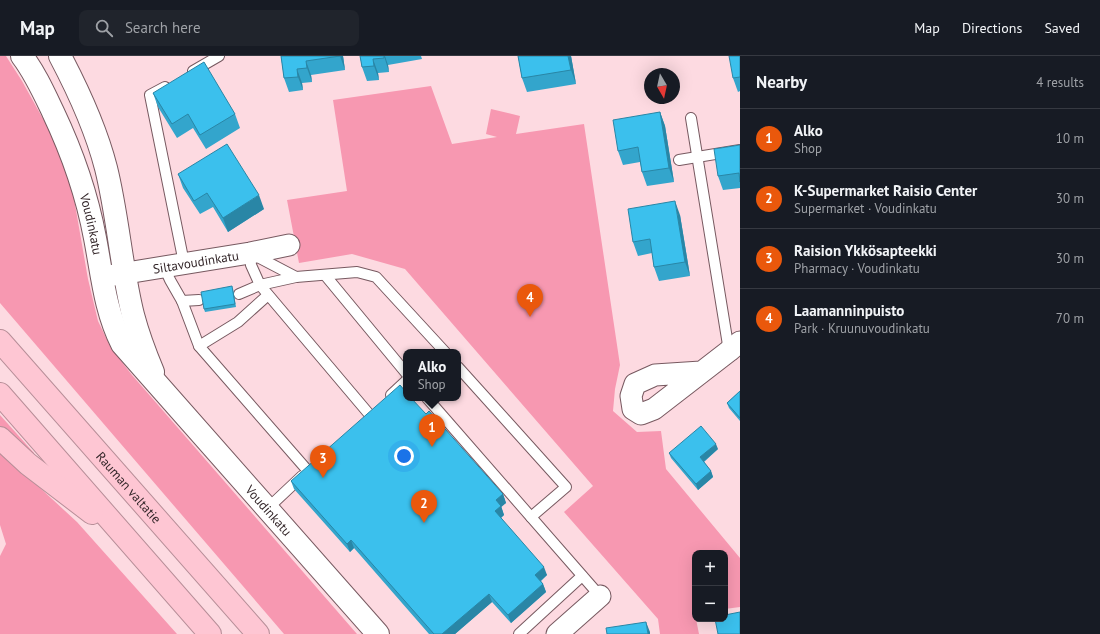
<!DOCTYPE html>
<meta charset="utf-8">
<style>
body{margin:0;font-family:"PT Sans",sans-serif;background:#20242c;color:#f1f3f6}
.controls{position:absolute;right:12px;bottom:12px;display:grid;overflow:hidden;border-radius:8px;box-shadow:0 4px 16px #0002}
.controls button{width:36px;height:36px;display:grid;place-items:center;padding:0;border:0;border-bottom:1px solid #363941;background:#171b24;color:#f1f3f6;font:20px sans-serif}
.compass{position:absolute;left:644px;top:12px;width:36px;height:36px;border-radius:50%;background:#171b24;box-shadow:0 4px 16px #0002;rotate:171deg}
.you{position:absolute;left:404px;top:400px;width:14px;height:14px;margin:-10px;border:3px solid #fff;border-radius:50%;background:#1a73e8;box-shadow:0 0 0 6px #1a73e833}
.badge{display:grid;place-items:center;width:26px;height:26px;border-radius:50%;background:#ea580c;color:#fff;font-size:13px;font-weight:700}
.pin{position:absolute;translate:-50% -33px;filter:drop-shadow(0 1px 2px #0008)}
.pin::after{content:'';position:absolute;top:21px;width:14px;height:12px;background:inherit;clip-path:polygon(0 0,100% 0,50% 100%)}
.popup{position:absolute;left:403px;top:293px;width:58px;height:52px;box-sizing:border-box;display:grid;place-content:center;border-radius:8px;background:#171b24;filter:drop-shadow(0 1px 3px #0005);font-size:13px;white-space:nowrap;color:#9ea1a6}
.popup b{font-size:15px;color:#f1f3f6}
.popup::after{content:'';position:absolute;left:50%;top:100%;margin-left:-8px;border:8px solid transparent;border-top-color:#171b24}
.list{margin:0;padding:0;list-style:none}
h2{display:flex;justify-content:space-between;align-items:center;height:52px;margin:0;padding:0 16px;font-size:17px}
h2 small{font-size:13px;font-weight:400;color:#9ea1a6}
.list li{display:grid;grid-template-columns:26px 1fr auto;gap:12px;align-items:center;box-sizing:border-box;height:60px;padding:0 16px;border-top:1px solid #363941}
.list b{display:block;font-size:15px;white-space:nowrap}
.list p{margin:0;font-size:13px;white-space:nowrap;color:#9ea1a6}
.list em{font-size:13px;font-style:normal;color:#9ea1a6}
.icon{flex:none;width:22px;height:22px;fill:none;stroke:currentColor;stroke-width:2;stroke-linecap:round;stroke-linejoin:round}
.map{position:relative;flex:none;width:740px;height:578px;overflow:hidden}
header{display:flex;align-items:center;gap:24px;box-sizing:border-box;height:56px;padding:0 20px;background:#171b24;border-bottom:1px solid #363941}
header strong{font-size:19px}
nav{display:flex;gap:22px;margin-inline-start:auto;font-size:14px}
.search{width:280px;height:36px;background:#20242c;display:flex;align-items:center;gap:10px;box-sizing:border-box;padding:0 14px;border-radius:8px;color:#9ea1a6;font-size:15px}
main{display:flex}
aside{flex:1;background:#171b24}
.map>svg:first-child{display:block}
.green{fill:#f798b1}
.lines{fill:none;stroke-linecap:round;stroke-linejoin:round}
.service-casing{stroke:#775960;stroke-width:12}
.minor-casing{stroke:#775960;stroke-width:23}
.secondary-casing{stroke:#775960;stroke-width:24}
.motorway-casing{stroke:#b78e98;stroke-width:24}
.service{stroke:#fff;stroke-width:10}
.minor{stroke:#fff;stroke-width:21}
.secondary{stroke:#fff;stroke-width:22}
.motorway{stroke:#fec6d3;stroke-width:22}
.wall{fill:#33a5cc}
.shaded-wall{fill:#2986a6}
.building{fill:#3bc0ed;stroke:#2986a6}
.labels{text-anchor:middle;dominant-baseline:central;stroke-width:3;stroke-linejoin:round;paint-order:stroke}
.street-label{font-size:13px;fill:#34272a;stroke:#fcedf0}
</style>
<header>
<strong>Map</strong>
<div class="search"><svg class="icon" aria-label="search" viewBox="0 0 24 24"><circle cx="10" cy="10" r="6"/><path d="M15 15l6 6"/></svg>Search here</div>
<nav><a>Map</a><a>Directions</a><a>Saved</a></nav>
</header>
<main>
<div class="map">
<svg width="740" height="578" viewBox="0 0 740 578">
<rect width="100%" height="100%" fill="#fddae1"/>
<g class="green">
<path d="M0,0H6L22,25L57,88L73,137L88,223L98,265L111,292L132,319L357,578H284L0,247Z"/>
<path d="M431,30L452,88L497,81L486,78L491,53L520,60L516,78L584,68L620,309L615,333L613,355L637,376L661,375L666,413L740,502V551L725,553V497H695V563H696L699,578H660L658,563L564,456L593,430L405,213L352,198L299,207L287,144L347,135L333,44Z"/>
<path d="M0,359L34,397L32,401L0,373Z"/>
<path d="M0,395L77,466L177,578H0V500L6,488L0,469Z"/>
</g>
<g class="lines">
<g class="service-casing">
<g id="service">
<path d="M193,15L219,0"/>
<path d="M165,31L150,39L184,207"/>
<path d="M691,62L729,295"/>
<path d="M679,104L740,94"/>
<path d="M250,197L251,209L260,229L369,358"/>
<path d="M254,199L296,221"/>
<path d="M164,211L170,224L182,245L199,290L308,415"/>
<path d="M325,219L406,317"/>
<path d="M239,238L260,229L296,221L357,216L376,221L445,296"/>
<path d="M182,245L199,244"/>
<path d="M199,290L238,266L268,239"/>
<path d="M458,311L566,431L531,461"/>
<path d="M391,339L406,325"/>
<path d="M427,342L600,540"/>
<path d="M267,453L302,420"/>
<path d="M519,578L582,520"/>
</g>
</g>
<g class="minor-casing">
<g id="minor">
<path id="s1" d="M102,221L250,197L289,189"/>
<path d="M701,316L655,319L635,328L631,340L633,353L641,358L654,353L729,295L740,286"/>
<path d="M557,578L600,540"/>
</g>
</g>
<g class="secondary-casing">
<g id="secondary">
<path id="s2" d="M22,0C35,17 44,37 53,56C72,96 87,139 95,182C102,218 105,255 122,288L378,578"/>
<path d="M60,0C79,36 96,73 106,112C118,160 121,211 133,259C138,278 145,297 153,316"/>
</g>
</g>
<g class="motorway-casing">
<g id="motorway">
<path id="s3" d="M0,285L258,578"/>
<path d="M0,338L210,578"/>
<path d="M0,382L28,408L92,457"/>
</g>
</g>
<use href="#service" class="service"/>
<use href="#minor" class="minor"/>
<use href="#secondary" class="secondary"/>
<use href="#motorway" class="motorway"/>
</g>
<g class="wall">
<path d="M281,0H343L345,14L311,19L312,26L302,27L303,34L289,36L284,22Z"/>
<path d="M360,0H421L422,3L388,9L389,16L378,17L379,24L367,25L362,11Z"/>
<path d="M518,0H571L576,28L527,36L522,22Z"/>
<path d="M740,0V35L738,36L733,22Z"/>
<path d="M153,37L235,58L240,72L206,93L193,72L177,82L158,51Z"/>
<path d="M660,56L665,70L674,126L647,130L642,116L640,106L623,109L618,95Z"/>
<path d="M740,89V132L723,134L718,120Z"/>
<path d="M178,118L264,153L228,176L213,151L200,158L183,132Z"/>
<path d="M680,159L690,220L659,225L654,211L652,197L638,200L633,186Z"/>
<path d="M233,233L236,251L205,256L204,253Z"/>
<path d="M740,335V365L729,352L727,347Z"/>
<path d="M426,358L503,438L506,447L501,450L504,459L501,462L547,519L541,525L543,528L546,536L511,567L492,546L455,578H429L354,492L350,496L294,433L291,425Z"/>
<path d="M718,393L704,406L711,415L713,421L698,434L671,402L669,397Z"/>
</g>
<g class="shaded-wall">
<path d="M340,0H343L345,14Z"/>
<path d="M384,0H385L388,9L389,16Z"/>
<path d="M568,0H571L576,28L571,14Z"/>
<path d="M373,3L378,17L379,24L374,10Z"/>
<path d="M306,5L311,19L312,26L307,12Z"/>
<path d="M297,13L302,27L303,34L298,21Z"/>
<path d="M660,56L665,70L674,126L669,112Z"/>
<path d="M259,139L264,153L228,176L223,162Z"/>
<path d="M675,145L680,159L690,220L685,206Z"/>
<path d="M716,388L718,393L702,407L700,401Z"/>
<path d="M711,415L713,421L698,434L696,428Z"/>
<path d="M503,438L506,447L499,453L496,444Z"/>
<path d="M501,450L504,459L498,464L495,455Z"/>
<path d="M351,484L354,492L350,496L347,488Z"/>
<path d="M544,511L547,519L538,527L535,519Z"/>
<path d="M543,528L546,536L511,567L508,559Z"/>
<path d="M489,538L492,546L455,578H442Z"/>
<path d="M646,566L650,576V578H648Z"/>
</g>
<g class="building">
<path d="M281,0H340L306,5L307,12L297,13L298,21L284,22Z"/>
<path d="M360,0H384V2L373,3L374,10L362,11Z"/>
<path d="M518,0H568L571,14L522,22Z"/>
<path d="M729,0H740V21L733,22Z"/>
<path d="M204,6L235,58L200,79L188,58L172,68L153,37Z"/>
<path d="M660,56L669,112L642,116L638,91L618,95L613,64Z"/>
<path d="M227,88L259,139L223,162L207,137L194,145L178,118Z"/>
<path d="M740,89V126L739,117L718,120L714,93Z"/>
<path d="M675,145L685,206L654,211L650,183L633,186L628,153Z"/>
<path d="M232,230L235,248L204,253L201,236Z"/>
<path d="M400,329L406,336V342H411L426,358L429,355L503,438L496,444L501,450L495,455L544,511L535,519L543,528L508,559L489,538L442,578H434L351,484L347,488L291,425Z"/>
<path d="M740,335V362L727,347Z"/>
<path d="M701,370L716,388L700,401L711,415L696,428L669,397Z"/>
<path d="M740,556V578H718L715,563H725V559Z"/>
<path d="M646,566L648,578H607L606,572Z"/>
</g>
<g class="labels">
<g class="street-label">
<text stroke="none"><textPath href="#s2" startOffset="183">Voudinkatu</textPath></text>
<text stroke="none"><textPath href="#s1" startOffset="95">Siltavoudinkatu</textPath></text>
<text stroke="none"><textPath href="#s3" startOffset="195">Rauman valtatie</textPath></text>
<text stroke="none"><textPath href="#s2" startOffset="529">Voudinkatu</textPath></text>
</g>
</g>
</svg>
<div class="controls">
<button>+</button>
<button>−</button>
</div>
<svg class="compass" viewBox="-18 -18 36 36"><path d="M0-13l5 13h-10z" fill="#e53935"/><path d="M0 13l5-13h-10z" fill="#9ea1a6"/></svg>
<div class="you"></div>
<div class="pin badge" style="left:432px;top:391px">1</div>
<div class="popup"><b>Alko</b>Shop</div>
<div class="pin badge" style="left:424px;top:467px">2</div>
<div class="pin badge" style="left:323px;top:422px">3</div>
<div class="pin badge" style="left:530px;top:261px">4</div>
</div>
<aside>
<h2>Nearby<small>4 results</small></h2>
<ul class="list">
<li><span class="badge">1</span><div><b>Alko</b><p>Shop</p></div><em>10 m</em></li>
<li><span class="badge">2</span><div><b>K-Supermarket Raisio Center</b><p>Supermarket · Voudinkatu</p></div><em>30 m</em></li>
<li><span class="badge">3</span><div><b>Raision Ykkösapteekki</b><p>Pharmacy · Voudinkatu</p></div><em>30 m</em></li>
<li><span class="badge">4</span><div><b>Laamanninpuisto</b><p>Park · Kruunuvoudinkatu</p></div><em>70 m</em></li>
</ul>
</aside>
</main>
